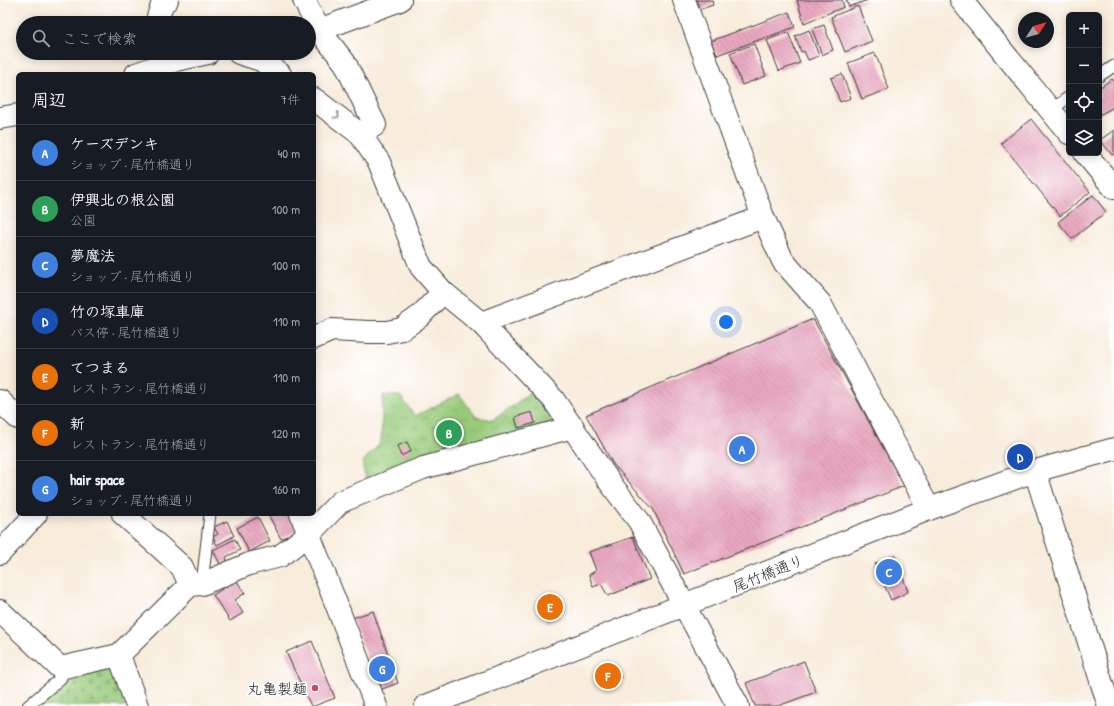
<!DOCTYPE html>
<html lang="ja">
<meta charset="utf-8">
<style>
body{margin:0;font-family:"Patrick Hand","Klee One",sans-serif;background:#242831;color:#f1f3f6}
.controls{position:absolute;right:12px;top:12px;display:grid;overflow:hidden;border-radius:6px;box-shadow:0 2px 10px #0003}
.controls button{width:36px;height:36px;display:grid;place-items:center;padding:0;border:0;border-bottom:1px solid #363941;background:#171b24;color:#f1f3f6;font:20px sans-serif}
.compass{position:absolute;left:1018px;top:12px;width:36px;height:36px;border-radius:50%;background:#171b24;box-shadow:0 2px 10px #0003;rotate:54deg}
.you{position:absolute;left:726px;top:322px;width:14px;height:14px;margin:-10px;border:3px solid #fff;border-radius:50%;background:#1a73e8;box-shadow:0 0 0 6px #1a73e833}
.badge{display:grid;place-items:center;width:26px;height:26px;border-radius:50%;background:#d1495b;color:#fff;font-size:13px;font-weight:700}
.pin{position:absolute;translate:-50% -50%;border:2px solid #fff;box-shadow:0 1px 4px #0006}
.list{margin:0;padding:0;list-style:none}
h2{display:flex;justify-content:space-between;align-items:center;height:52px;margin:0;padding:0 16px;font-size:17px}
h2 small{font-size:13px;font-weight:400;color:#9ea1a6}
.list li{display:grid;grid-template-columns:26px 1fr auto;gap:12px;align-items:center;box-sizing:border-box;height:56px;padding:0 16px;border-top:1px solid #363941}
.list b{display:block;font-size:15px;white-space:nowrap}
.list p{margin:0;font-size:13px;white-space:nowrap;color:#9ea1a6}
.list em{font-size:13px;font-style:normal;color:#9ea1a6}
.icon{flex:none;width:22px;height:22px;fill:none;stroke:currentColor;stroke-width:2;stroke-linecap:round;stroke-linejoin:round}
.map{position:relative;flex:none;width:1114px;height:706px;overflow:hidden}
.search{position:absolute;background:#171b24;box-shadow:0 2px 10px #0003;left:16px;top:16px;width:300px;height:44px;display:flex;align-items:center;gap:10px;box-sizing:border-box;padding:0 14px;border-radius:22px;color:#9ea1a6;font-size:15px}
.panel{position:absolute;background:#171b24;box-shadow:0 2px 10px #0003;left:16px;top:72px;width:300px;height:444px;border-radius:6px}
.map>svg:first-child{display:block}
.cemetery{fill:url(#cemetery-stones);stroke:#5a734b}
.park{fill:url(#park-crowns);stroke:#5a734b}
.building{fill:url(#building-back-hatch)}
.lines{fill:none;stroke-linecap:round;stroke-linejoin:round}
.service-casing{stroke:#3d3b39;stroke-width:13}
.minor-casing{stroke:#3d3b39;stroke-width:24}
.tertiary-casing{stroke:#3d3b39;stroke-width:24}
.secondary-casing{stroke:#3d3b39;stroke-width:24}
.service{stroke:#fff;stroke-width:11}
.minor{stroke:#fff;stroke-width:22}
.tertiary{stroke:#fff;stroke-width:22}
.secondary{stroke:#fff;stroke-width:22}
.oneway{stroke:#999}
.poi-dot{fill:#d1495b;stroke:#fff;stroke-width:1.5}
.labels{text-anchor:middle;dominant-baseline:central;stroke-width:3.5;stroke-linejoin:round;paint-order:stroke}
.street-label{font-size:15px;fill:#1c1c1c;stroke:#fff}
.poi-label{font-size:15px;fill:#1c1c1c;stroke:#fff;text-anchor:end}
</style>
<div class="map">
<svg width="1114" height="706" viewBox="0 0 1114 706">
<defs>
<pattern id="cemetery-stones" width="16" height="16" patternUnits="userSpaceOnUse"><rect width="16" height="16" fill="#98ca7a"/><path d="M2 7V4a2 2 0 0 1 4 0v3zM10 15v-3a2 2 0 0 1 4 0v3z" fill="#82ad69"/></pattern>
<pattern id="park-crowns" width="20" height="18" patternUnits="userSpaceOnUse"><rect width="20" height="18" fill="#98ca7a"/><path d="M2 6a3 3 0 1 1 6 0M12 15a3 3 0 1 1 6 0" fill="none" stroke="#82ad69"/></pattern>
<pattern id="building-back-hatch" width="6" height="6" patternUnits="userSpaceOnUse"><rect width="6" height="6" fill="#e8a7c0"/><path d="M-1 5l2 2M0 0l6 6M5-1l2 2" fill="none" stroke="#c68fa4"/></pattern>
</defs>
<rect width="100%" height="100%" fill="#fff"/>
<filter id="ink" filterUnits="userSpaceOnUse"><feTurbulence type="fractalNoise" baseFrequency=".025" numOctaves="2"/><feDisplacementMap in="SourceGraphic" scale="8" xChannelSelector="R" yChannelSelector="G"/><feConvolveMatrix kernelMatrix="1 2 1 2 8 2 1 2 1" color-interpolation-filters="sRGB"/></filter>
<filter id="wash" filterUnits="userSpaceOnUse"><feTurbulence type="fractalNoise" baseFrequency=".012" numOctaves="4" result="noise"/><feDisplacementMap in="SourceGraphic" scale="16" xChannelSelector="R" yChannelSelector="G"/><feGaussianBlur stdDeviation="0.9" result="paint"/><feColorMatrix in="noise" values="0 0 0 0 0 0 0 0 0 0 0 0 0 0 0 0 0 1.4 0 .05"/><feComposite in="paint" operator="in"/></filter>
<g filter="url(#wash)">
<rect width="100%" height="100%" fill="#f8ecdb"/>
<path class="cemetery" d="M111,668L127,706H34L70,674Z"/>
<path class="park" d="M534,390L557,415L550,425L366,481L362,463L381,442L383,395L400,396L415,416L459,394L476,417L493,420Z"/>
<g id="blocks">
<g class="building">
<path d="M695,0H712L713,5L698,10Z"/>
<path d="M797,0H842L844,7L804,23Z"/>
<path d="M846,0H868L849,7Z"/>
<path d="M858,6L872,41L845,52L831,17Z"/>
<path d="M789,12L795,27L717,55L711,41Z"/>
<path d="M824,25L833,50L822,55L812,29Z"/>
<path d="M809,30L819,56L808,60L804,51L801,52L795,36Z"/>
<path d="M788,32L800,63L779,71L767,40Z"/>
<path d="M754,44L766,76L742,85L730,53Z"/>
<path d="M875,53L889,89L862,99L848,63Z"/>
<path d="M842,74L851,98L840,102L831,78Z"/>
<path d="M1112,79L1114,81V107L1099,115V88Z"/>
<path d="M1031,119L1090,192L1060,216L1001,143Z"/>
<path d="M1114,130V154L1112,155L1100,140Z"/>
<path d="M1093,195L1106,212L1072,239L1058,222Z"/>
<path d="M813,319L904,486L684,574L653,509L613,464L586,415Z"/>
<path d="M532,412L535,423L518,428L515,417Z"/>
<path d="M407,442L411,451L401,456L397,446Z"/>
<path d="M268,514H291L299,529L281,539Z"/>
<path d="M258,517L270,541L249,552L237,528Z"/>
<path d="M227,521L234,536L217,545L213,537L218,534L214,527Z"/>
<path d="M633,537L650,579L608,596L601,584L593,587L589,575L596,570L589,552Z"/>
<path d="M235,539L240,550L226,557L227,561L220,564L213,550Z"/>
<path d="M895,555L908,592L891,600L875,564Z"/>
<path d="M236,580L245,593L235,600L243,613L230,621L213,595Z"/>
<path d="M551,594L560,617L547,622L538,598Z"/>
<path d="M373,611L398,683L380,690L352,618Z"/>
<path d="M312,641L335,698L314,706H311L286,652Z"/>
<path d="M804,661L816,692L778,706H755L746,683Z"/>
<path d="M616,667L621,678L603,686L598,674Z"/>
</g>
</g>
</g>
<g filter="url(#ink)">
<use href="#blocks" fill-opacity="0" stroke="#3d3b39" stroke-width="1"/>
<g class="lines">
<g class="service-casing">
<g id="service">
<path d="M1099,76L1114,66"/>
<path d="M1051,110L1069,97"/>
<path d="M202,584L210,514"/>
<path d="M28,706L61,678L60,668"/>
</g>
</g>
<g class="minor-casing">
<g id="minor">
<path d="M304,0L319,30L345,63L375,125L360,134L379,162L421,267L443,292L481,323L553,399L611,484L639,521L738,706"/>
<path d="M684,0L763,217L783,261L820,303L929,509"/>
<path d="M156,23L163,2L167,0"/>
<path d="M309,32L319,30L400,0"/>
<path d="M239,53L261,60L280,74"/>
<path d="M136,74L176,60L208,53"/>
<path d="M314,99L360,134"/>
<path d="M0,118L18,115"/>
<path d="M481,323L763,217"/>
<path d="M314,338L332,330L368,332H387L402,329L420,316L443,292"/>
<path d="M0,401L18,418"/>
<path d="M1035,471L1109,706"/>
<path d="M123,514L182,567L190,585"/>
<path d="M301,514L376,706"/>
<path d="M0,553L36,514"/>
<path d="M0,611L60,668L119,655L190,585L202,584L249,564L280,556L309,534L340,502L423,468L573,427"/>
<path d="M119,655L137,706"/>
</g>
</g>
<g class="tertiary-casing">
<g id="tertiary">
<path d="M961,0L1069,133"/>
<path d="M1085,153L1114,188"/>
</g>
</g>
<g class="secondary-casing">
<path id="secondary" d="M426,706L929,509L1035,471L1114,449"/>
</g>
<use href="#service" class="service"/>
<use href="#minor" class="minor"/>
<use href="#tertiary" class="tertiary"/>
<use href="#secondary" class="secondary"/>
</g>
<defs><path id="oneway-chevron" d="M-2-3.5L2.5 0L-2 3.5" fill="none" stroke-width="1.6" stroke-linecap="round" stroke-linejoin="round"/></defs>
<use class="oneway" href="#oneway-chevron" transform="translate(337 116) rotate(37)"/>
</g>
<circle class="poi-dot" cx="315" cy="688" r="4"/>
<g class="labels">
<g class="street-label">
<text transform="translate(768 573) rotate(-22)">尾竹橋通り</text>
</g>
<g class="poi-label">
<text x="307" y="688">丸亀製麺</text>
</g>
</g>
</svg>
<div class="controls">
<button>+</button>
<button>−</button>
<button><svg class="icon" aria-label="locate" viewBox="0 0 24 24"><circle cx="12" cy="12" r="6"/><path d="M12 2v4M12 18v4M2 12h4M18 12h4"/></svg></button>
<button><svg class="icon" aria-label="layers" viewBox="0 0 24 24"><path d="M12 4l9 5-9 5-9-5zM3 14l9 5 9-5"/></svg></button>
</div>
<svg class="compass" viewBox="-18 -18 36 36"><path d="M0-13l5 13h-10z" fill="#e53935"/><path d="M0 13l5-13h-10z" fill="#9ea1a6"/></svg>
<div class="you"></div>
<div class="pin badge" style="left:742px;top:449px;background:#3f7fe0">A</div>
<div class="pin badge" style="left:449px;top:433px;background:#2e9e5b">B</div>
<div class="pin badge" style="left:889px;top:572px;background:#3f7fe0">C</div>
<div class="pin badge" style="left:1020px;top:457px;background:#1a4fb4">D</div>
<div class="pin badge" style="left:550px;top:607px;background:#e8710a">E</div>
<div class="pin badge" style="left:608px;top:676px;background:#e8710a">F</div>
<div class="pin badge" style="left:382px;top:669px;background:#3f7fe0">G</div>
<div class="search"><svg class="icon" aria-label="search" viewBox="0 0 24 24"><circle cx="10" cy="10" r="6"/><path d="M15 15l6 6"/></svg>ここで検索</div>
<section class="panel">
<h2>周辺<small>7件</small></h2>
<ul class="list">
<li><span class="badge" style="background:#3f7fe0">A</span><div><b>ケーズデンキ</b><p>ショップ · 尾竹橋通り</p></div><em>40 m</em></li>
<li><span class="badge" style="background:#2e9e5b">B</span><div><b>伊興北の根公園</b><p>公園</p></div><em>100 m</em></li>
<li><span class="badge" style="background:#3f7fe0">C</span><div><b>夢魔法</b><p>ショップ · 尾竹橋通り</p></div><em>100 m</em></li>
<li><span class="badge" style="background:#1a4fb4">D</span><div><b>竹の塚車庫</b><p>バス停 · 尾竹橋通り</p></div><em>110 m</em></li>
<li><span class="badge" style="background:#e8710a">E</span><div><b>てつまる</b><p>レストラン · 尾竹橋通り</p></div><em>110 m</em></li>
<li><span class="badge" style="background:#e8710a">F</span><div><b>新</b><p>レストラン · 尾竹橋通り</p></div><em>120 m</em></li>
<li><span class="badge" style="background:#3f7fe0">G</span><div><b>hair space</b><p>ショップ · 尾竹橋通り</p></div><em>160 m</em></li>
</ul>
</section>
</div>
